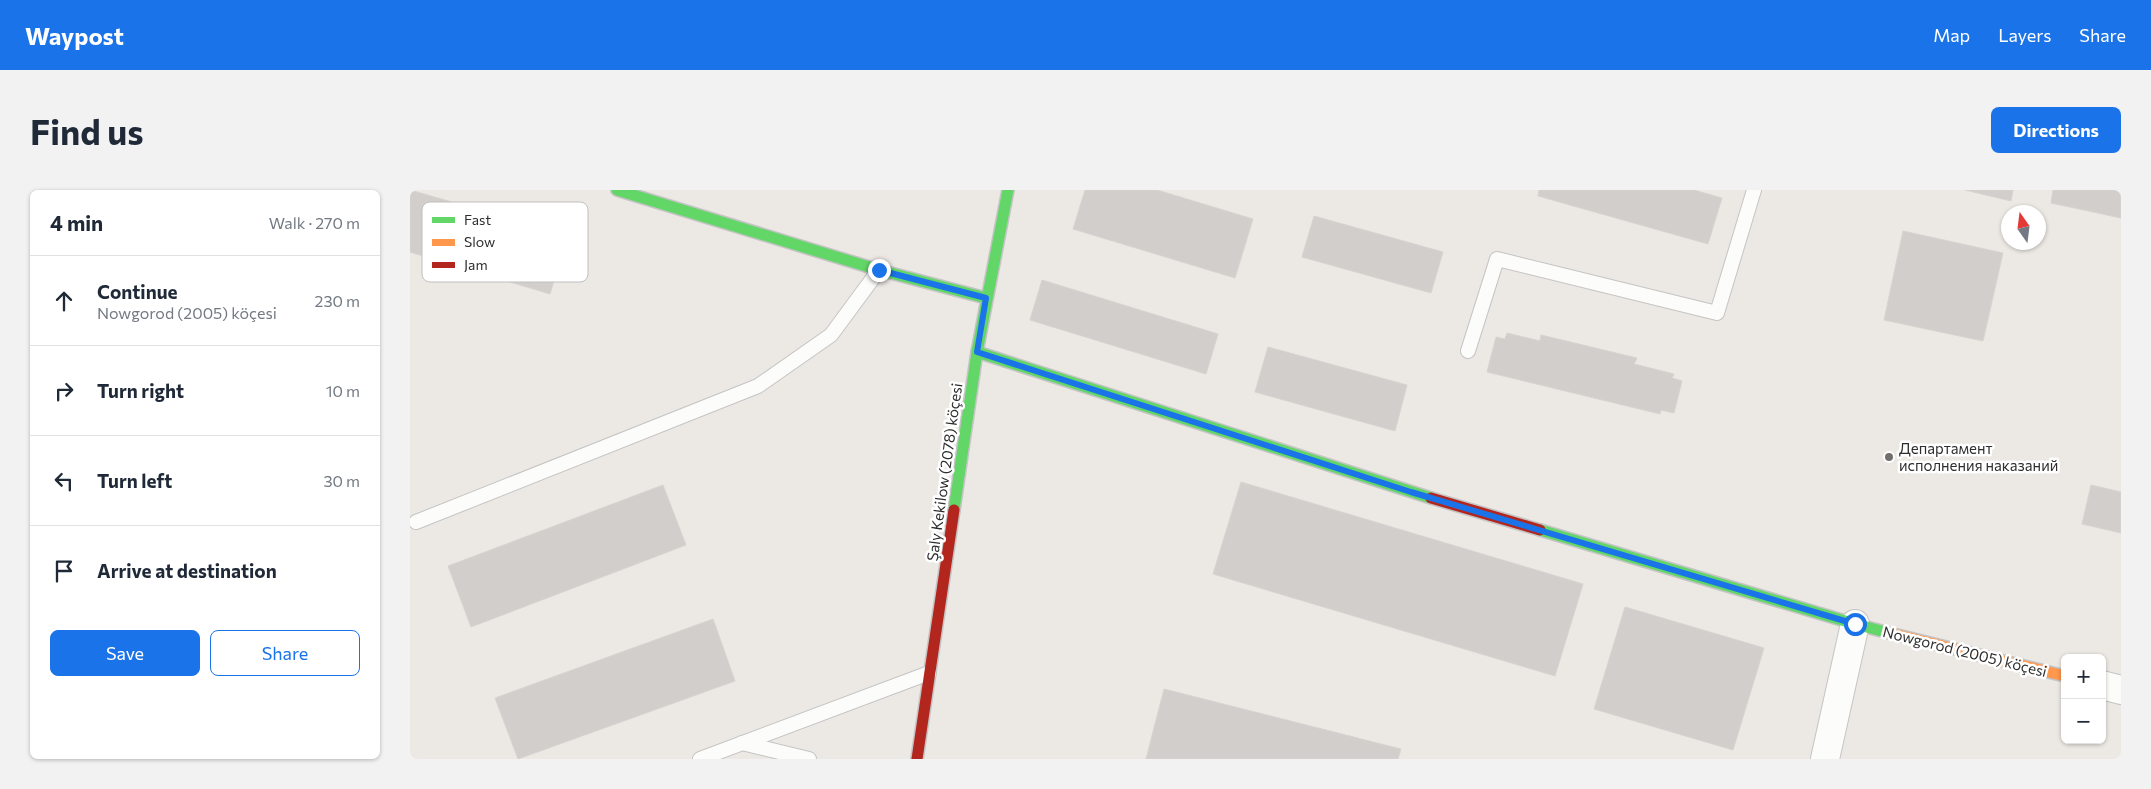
<!DOCTYPE html>
<meta charset="utf-8">
<style>
body{margin:0;font-family:Commissioner,sans-serif;background:#f2f2f3;color:#1f2937}
.controls{position:absolute;right:15px;bottom:15px;display:grid;overflow:hidden;border-radius:8px;box-shadow:0 1px 4px #0004}
.controls button{width:45px;height:45px;display:grid;place-items:center;padding:0;border:0;border-bottom:1px solid #e0e1e3;background:#fff;color:#1f2937;font:25px sans-serif}
.compass{position:absolute;left:1591px;top:15px;width:45px;height:45px;border-radius:50%;background:#fff;box-shadow:0 1px 4px #0004;rotate:346deg}
.stop{position:absolute;width:15px;height:15px;margin:-11px;border:4px solid #1a73e8;border-radius:50%;background:#fff}
.stop.end{background:#1a73e8;border-color:#fff;box-shadow:0 1px 5px #0008}
.list{margin:0;padding:0;list-style:none}
h2{display:flex;justify-content:space-between;align-items:center;height:65px;margin:0;padding:0 20px;font-size:21px}
h2 small{font-size:16px;font-weight:400;color:#747a83}
.list li{display:grid;grid-template-columns:32px 1fr auto;gap:15px;align-items:center;box-sizing:border-box;height:90px;padding:0 20px;border-top:1px solid #e0e1e3}
.list b{display:block;font-size:19px;white-space:nowrap}
.list p{margin:0;font-size:16px;white-space:nowrap;color:#747a83}
.list em{font-size:16px;font-style:normal;color:#747a83}
.actions{display:flex;gap:10px;padding:15px 20px}
.actions a{flex:1;padding:11px 0;border:1px solid #1a73e8;border-radius:8px;text-align:center;font-size:18px;color:#1a73e8}
.actions .main{background:#1a73e8;color:#fff}
.icon{flex:none;width:28px;height:28px;fill:none;stroke:currentColor;stroke-width:2;stroke-linecap:round;stroke-linejoin:round}
.map{position:relative;flex:none;width:1711px;height:569px;overflow:hidden;border-radius:8px}
header{display:flex;align-items:center;gap:30px;box-sizing:border-box;height:70px;padding:0 25px;background:#1a73e8;color:#fff}
header strong{font-size:24px}
nav{display:flex;gap:28px;margin-inline-start:auto;font-size:18px}
.intro{display:flex;align-items:center;justify-content:space-between;box-sizing:border-box;height:120px;padding:0 30px}
h1{margin:0;font-size:35px}
.button{padding:12px 22px;border-radius:8px;background:#1a73e8;color:#fff;font-size:18px;font-weight:700}
main{display:flex;gap:30px;padding:0 30px}
aside{flex:1;background:#fff;border-radius:8px;box-shadow:0 1px 4px #0004}
.map>svg:first-child{display:block}
.building{fill:#d1cecb;stroke:#d7d4d0}
.lines{fill:none;stroke-linecap:round;stroke-linejoin:round}
.lane-casing{stroke:#c5c4c5;stroke-width:16}
.street-casing{stroke:#c5c4c5;stroke-width:30}
.fast-casing{stroke:#c5c4c5;stroke-width:14}
.slow-casing{stroke:#c5c4c5;stroke-width:14}
.jam-casing{stroke:#c5c4c5;stroke-width:14}
.lane{stroke:#fcfcfb;stroke-width:14}
.street{stroke:#fcfcfb;stroke-width:28}
.fast{stroke:#63d668;stroke-width:11}
.slow{stroke:#ff974d;stroke-width:11}
.jam{stroke:#b3261e;stroke-width:11}
.route{stroke:#1a73e8;stroke-width:6}
.poi-dot{fill:#706f6e;stroke:#fff;stroke-width:2}
.labels{text-anchor:middle;dominant-baseline:central;stroke-width:5;stroke-linejoin:round;paint-order:stroke}
.poi-label{font-size:15px;fill:#2e2e2e;stroke:#fff;text-anchor:start}
.street-label{font-size:15px;fill:#2e2e2e;stroke:#fff}
.key{fill:#fff;stroke:#c0c0c0;stroke-width:1}
.key-label{font-size:14px;fill:#2e2e2e}
</style>
<header>
<strong>Waypost</strong>
<nav><a>Map</a><a>Layers</a><a>Share</a></nav>
</header>
<div class="intro"><h1>Find us</h1><a class="button">Directions</a></div>
<main>
<aside>
<h2>4 min<small>Walk · 270 m</small></h2>
<ul class="list">
<li><svg class="icon" aria-label="ahead" viewBox="0 0 24 24"><path d="M12 20V5M6 11l6-6 6 6"/></svg><div><b>Continue</b><p>Nowgorod (2005) köçesi</p></div><em>230 m</em></li>
<li><svg class="icon" aria-label="right" viewBox="0 0 24 24"><path d="M7 20v-9h11M14 6l5 5-5 5"/></svg><div><b>Turn right</b></div><em>10 m</em></li>
<li><svg class="icon" aria-label="left" viewBox="0 0 24 24"><path d="M17 20v-9H6M10 6l-5 5 5 5"/></svg><div><b>Turn left</b></div><em>30 m</em></li>
<li><svg class="icon" aria-label="arrive" viewBox="0 0 24 24"><path d="M6 21V4h12l-3 4 3 4H6"/></svg><div><b>Arrive at destination</b></div></li>
</ul>
<div class="actions"><a class="main">Save</a><a>Share</a></div>
</aside>
<div class="map">
<svg width="1711" height="569" viewBox="0 0 1711 569">
<rect width="100%" height="100%" fill="#ece8e4"/>
<g class="building">
<path d="M0,0L158,45L140,104L0,62Z"/>
<path d="M675,0H747L843,29L825,88L663,39Z"/>
<path d="M1129,0H1284L1312,8L1298,54L1128,6Z"/>
<path d="M1555,0H1603L1601,11Z"/>
<path d="M1643,0H1711V28L1641,13Z"/>
<path d="M904,26L1033,62L1021,103L892,67Z"/>
<path d="M1493,41L1593,63L1573,151L1474,130Z"/>
<path d="M632,90L808,144L796,184L620,130Z"/>
<path d="M1097,143L1130,151L1131,145L1227,168L1224,174L1264,184L1262,188L1272,191L1264,223L1251,220L1250,224L1077,182L1086,147L1095,149Z"/>
<path d="M858,157L997,195L985,241L845,202Z"/>
<path d="M831,292L1173,394L1145,486L803,384Z"/>
<path d="M253,295L276,355L61,437L38,376Z"/>
<path d="M1681,295L1711,302V343L1672,334Z"/>
<path d="M1215,417L1354,458L1323,560L1184,519Z"/>
<path d="M303,429L325,491L108,569L85,508Z"/>
<path d="M754,499L991,559L988,569H736Z"/>
</g>
<g class="lines">
<g class="lane-casing">
<g id="lane">
<path d="M1058,161L1087,69L1307,123L1344,0"/>
<path d="M6,332L348,196L421,145L469,80"/>
<path d="M332,553L399,569"/>
<path d="M290,569L519,483"/>
</g>
</g>
<g class="street-casing">
<g id="street">
<path d="M1692,495L1711,500"/>
<path d="M1415,569L1445,434"/>
</g>
</g>
<g class="fast-casing">
<g id="fast">
<path d="M207,0L469,80L576,108"/>
<path d="M567,162L1021,308"/>
<path d="M544,320L567,162L598,0"/>
<path d="M1130,340L1445,434L1483,444"/>
</g>
</g>
<g class="slow-casing">
<path id="slow" d="M1483,444L1655,486"/>
</g>
<g class="jam-casing">
<g id="jam">
<path d="M1021,308L1130,340"/>
<path d="M507,569L544,320"/>
</g>
</g>
<use href="#lane" class="lane"/>
<use href="#street" class="street"/>
<use href="#fast" class="fast"/>
<use href="#slow" class="slow"/>
<use href="#jam" class="jam"/>
</g>
<g class="lines">
<path class="route" d="M469,80L576,108L567,162L1001,302L1445,434"/>
</g>
<circle class="poi-dot" cx="1479" cy="267" r="5"/>
<g class="labels">
<g class="poi-label">
<text x="1489" y="258">Департамент<tspan x="1489" dy="17">исполнения наказаний</tspan></text>
</g>
<g class="street-label">
<text transform="translate(534 282) rotate(-82)">Şaly Kekilow (2078) köçesi</text>
<text transform="translate(1555 461) rotate(14)">Nowgorod (2005) köçesi</text>
</g>
</g>
<rect x="12" y="12" width="166" height="80" rx="8" class="key"/>
<rect x="22" y="27" width="23" height="6" fill="#63d668"/>
<rect x="22" y="49" width="23" height="7" fill="#ff974d"/>
<rect x="22" y="72" width="23" height="6" fill="#b3261e"/>
<g class="key-label">
<text x="54" y="35">Fast</text>
<text x="54" y="57">Slow</text>
<text x="54" y="80">Jam</text>
</g>
</svg>
<div class="controls">
<button>+</button>
<button>−</button>
</div>
<svg class="compass" viewBox="-18 -18 36 36"><path d="M0-13l5 13h-10z" fill="#e53935"/><path d="M0 13l5-13h-10z" fill="#747a83"/></svg>
<div class="stop" style="left:1445px;top:434px"></div>
<div class="stop end" style="left:469px;top:80px"></div>
</div>
</main>
